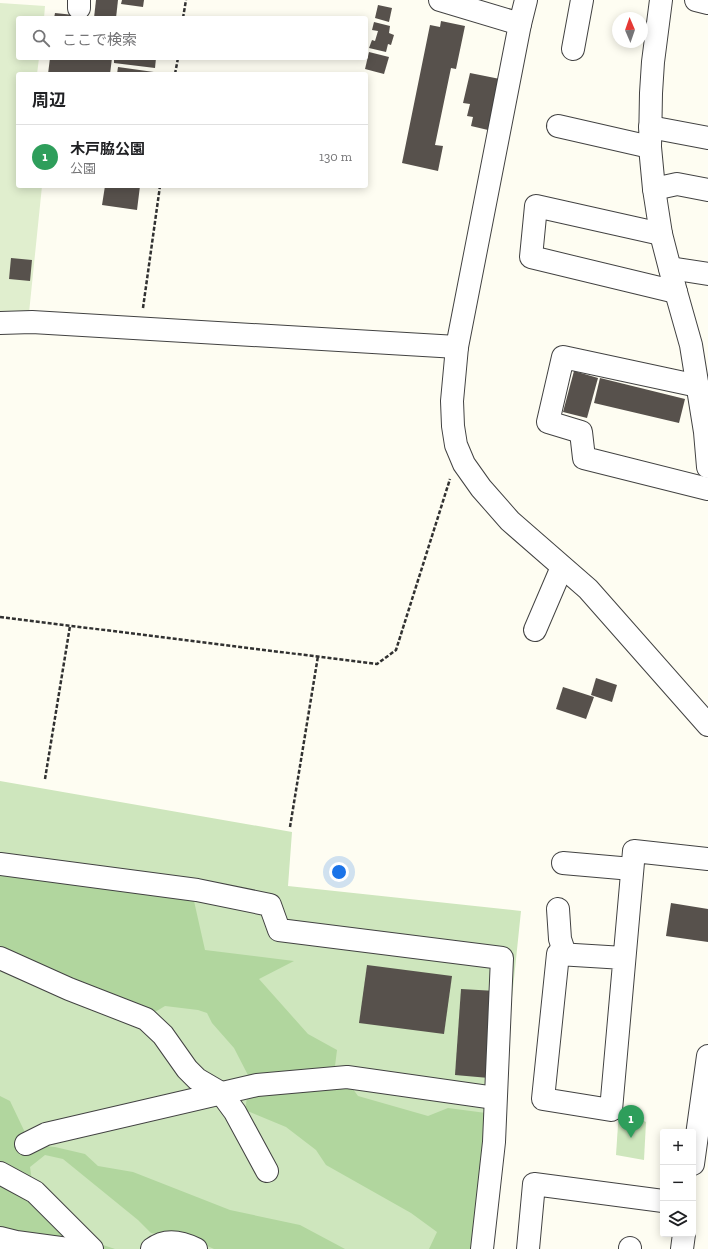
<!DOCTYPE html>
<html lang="ja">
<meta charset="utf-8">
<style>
body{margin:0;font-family:"Zilla Slab","Noto Sans JP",serif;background:#f6f6f6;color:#202124}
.controls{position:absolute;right:12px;bottom:12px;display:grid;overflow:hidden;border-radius:4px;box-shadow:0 2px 10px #0003}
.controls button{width:36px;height:36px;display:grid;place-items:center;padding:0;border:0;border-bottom:1px solid #e0e0e0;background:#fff;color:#202124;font:20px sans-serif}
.compass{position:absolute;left:612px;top:12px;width:36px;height:36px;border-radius:50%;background:#fff;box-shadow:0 2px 10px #0003;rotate:358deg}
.you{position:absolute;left:339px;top:872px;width:14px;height:14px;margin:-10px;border:3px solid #fff;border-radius:50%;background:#1a73e8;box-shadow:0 0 0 6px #1a73e833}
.badge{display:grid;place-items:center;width:26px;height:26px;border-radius:50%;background:#1a73e8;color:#fff;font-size:13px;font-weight:700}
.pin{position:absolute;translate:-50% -33px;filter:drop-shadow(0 1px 2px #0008)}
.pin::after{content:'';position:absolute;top:21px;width:14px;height:12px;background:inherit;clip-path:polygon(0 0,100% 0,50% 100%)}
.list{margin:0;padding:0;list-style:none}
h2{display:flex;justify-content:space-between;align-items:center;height:52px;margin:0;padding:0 16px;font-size:17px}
h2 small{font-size:13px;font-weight:400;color:#757577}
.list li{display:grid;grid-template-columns:26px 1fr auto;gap:12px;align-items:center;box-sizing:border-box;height:64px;padding:0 16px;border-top:1px solid #e0e0e0}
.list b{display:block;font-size:15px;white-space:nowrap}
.list p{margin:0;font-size:13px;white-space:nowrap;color:#757577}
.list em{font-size:13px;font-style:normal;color:#757577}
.icon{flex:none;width:22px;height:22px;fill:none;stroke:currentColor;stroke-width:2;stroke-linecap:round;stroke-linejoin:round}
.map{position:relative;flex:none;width:708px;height:1249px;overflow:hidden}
.search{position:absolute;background:#fff;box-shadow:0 2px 10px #0003;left:16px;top:16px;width:352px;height:44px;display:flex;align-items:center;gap:10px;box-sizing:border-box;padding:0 14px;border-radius:4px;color:#757577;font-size:15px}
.panel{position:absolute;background:#fff;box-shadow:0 2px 10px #0003;left:16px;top:72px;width:352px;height:116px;border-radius:4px}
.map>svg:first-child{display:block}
.green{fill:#cee6bd}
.forest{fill:#b1d69e}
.pitch{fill:#e0eece}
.building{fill:#57514c}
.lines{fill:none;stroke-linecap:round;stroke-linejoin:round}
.minor-casing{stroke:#424242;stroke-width:24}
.path{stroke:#313131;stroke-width:2.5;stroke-dasharray:4 2;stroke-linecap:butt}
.minor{stroke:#fff;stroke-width:22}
</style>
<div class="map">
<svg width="708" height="1249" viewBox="0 0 708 1249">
<rect width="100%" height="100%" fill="#fefdf2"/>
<g class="green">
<path d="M0,781L292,832L288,886L521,911L486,1249H0Z"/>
<path d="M619,1110L646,1122L644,1160L616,1155Z"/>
</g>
<g class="forest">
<path d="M0,875L194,901L205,950L294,961L259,979L308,1034L337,1050L333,1082L347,1081L358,1096L428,1116L448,1108L486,1113L474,1249H429L437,1232L411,1213L326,1165L316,1150L286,1127L245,1110L250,1079L234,1048L212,1023L207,1013L198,1010L165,1006L150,1015L0,952Z"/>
<path d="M0,1096L10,1101L31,1145L55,1147L85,1154L98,1166L133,1172L230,1210L300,1225L345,1249H214L194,1240L151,1233L138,1220L63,1159L45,1155L30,1167L32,1181L88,1240L115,1249H0Z"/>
</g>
<path class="pitch" d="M0,3L45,6L44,18H18V58H39L37,74H18V186H42L29,313L0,314Z"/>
<g class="building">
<path d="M96,0H118L116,18H94Z"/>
<path d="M122,0H144L143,7L121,4Z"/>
<path d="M378,5L392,8L389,22L375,18Z"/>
<path d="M55,13L93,17V18H54Z"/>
<path d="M441,21L465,26L456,69L451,68L435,145L443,146L438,171L402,163L430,25L440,27Z"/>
<path d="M374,22L390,26L389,33L394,35L391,45L388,44L386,52L369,48L372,40L375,41L378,31L372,30Z"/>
<path d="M369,52L389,57L384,74L365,69Z"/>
<path d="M50,58H112L110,74H48Z"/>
<path d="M114,58H156L155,68L114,63Z"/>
<path d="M118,67L161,73V74H117Z"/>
<path d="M470,73L500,79L488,130L471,126L473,117L467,116L470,104L463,103Z"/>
<path d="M105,186H140L137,210L102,205Z"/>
<path d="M11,258L32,260L30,281L9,279Z"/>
<path d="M574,371L598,378L587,418L563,412Z"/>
<path d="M600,378L685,399L679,423L594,403Z"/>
<path d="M596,678L617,685L612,702L591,695Z"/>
<path d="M563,687L594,697L586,719L556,709Z"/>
<path d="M671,903L708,909V942L666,936Z"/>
<path d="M367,965L452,976L444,1034L359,1023Z"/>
<path d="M461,989L496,991L489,1078L455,1075Z"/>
</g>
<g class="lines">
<g class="minor-casing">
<g id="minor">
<path d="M440,0L520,24"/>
<path d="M526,0L520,24L457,347L452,401L453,426L456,445L464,464L481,488L510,521L588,589L708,725"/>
<path d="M661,0L653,62L651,93L650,147L654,189L661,234L676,292L691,345L705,432L708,467"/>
<path d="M696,0L708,3"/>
<path d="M79,8V0"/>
<path d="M573,49L582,0"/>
<path d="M558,126L650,147"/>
<path d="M650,127L708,138"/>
<path d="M654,189L677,184L708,190"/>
<path d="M661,234L536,206L531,257L676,292"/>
<path d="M670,268L708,274"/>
<path d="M0,323L32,322L457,347"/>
<path d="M698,386L563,357L548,422L581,432L584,458L708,489"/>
<path d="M535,630L562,567"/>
<path d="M563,863L632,869"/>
<path d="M0,864L197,890L270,905L279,930L502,958L494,1142L482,1249"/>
<path d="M558,909L560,939L565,954"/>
<path d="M0,958L69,989L146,1019L163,1035L187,1069L197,1079L221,1093L235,1112L267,1171"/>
<path d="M624,958L558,954L543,1099L611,1110L634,851L708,859"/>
<path d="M26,1144L46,1134L257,1085L347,1077L495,1098"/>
<path d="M693,1164L708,1056"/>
<path d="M0,1173L35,1192L92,1249"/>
<path d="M0,1238L16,1242L68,1249"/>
<path d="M152,1249C166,1238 182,1242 196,1249"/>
<path d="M528,1249L534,1184L663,1201"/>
<path d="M630,1249V1248"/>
<path d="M682,1249L684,1234"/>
</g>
</g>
<g class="path">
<path d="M183,18L186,0"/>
<path d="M175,74L178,58"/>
<path d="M143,308L160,186"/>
<path d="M0,617L377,664L396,650L450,479"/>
<path d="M45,779L70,626"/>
<path d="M290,827L318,656"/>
</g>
<use href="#minor" class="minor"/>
</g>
</svg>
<div class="controls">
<button>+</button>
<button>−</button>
<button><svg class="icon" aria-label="layers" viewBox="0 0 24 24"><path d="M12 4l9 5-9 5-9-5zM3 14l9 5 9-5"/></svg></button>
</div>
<svg class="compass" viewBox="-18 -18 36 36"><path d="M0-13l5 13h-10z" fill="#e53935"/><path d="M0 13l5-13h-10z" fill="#757577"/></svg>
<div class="you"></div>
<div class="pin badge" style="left:631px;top:1138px;background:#2e9e5b">1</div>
<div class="search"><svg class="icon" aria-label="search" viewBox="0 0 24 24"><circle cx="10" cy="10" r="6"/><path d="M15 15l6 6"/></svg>ここで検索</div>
<section class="panel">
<h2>周辺<small></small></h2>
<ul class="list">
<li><span class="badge" style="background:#2e9e5b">1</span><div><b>木戸脇公園</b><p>公園</p></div><em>130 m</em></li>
</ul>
</section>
</div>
